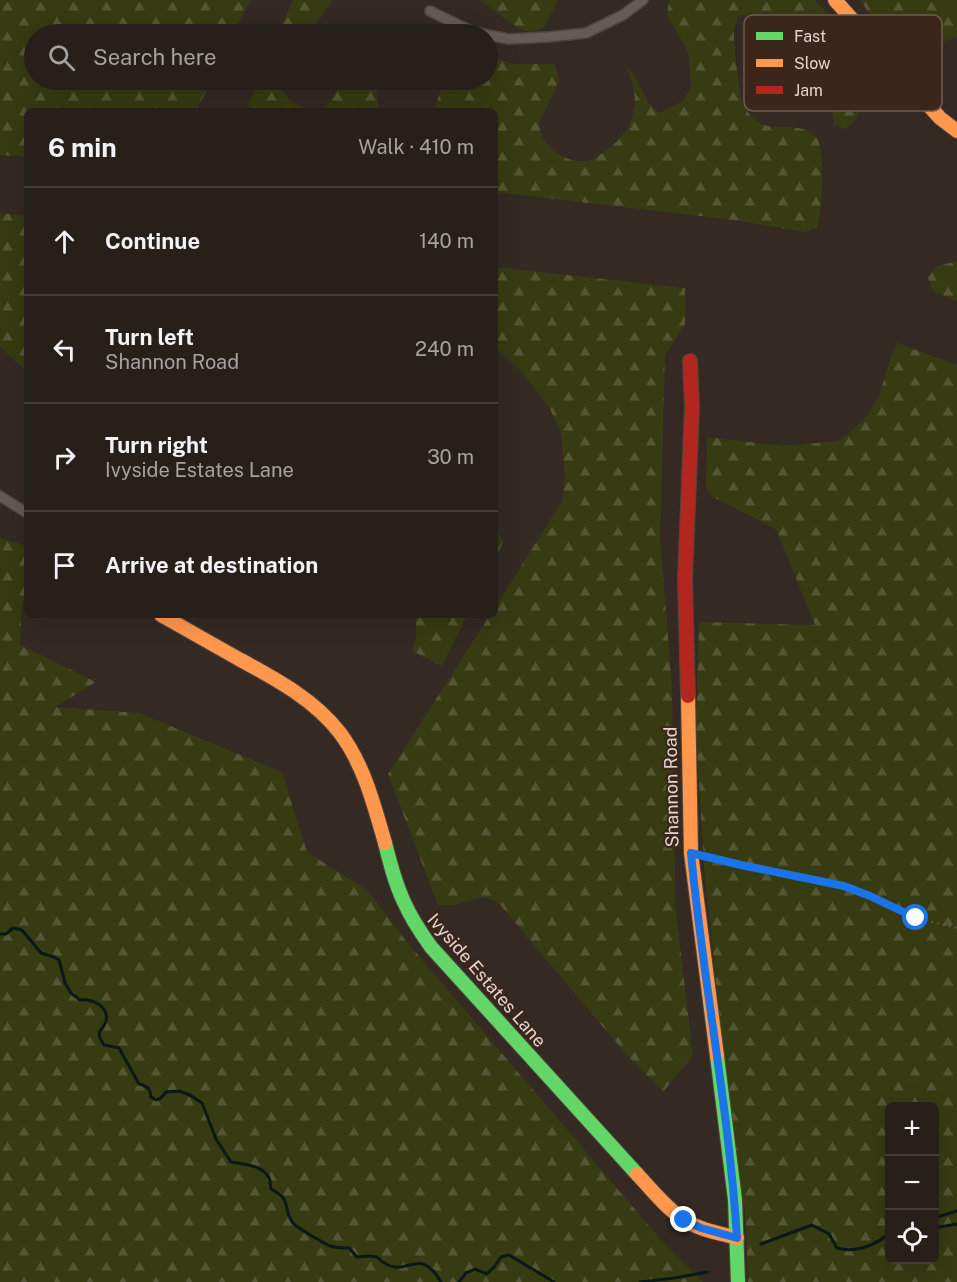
<!DOCTYPE html>
<meta charset="utf-8">
<style>
body{margin:0;font-family:"Public Sans",sans-serif;background:#332c27;color:#f1f3f6}
.controls{position:absolute;right:18px;bottom:18px;display:grid;overflow:hidden;border-radius:9px;box-shadow:0 6px 24px #0002}
.controls button{width:54px;height:54px;display:grid;place-items:center;padding:0;border:0;border-bottom:2px solid #433d39;background:#271f1a;color:#f1f3f6;font:30px sans-serif}
.stop{position:absolute;width:18px;height:18px;margin:-14px;border:4px solid #1a73e8;border-radius:50%;background:#fff}
.stop.end{background:#1a73e8;border-color:#fff;box-shadow:0 2px 6px #0008}
.list{margin:0;padding:0;list-style:none}
h2{display:flex;justify-content:space-between;align-items:center;height:78px;margin:0;padding:0 24px;font-size:26px}
h2 small{font-size:20px;font-weight:400;color:#a4a2a2}
.list li{display:grid;grid-template-columns:39px 1fr auto;gap:18px;align-items:center;box-sizing:border-box;height:108px;padding:0 24px;border-top:2px solid #433d39}
.list b{display:block;font-size:22px;white-space:nowrap}
.list p{margin:0;font-size:20px;white-space:nowrap;color:#a4a2a2}
.list em{font-size:20px;font-style:normal;color:#a4a2a2}
.icon{flex:none;width:33px;height:33px;fill:none;stroke:currentColor;stroke-width:2;stroke-linecap:round;stroke-linejoin:round}
.map{position:relative;flex:none;width:957px;height:1282px;overflow:hidden}
.search{position:absolute;background:#271f1a;box-shadow:0 6px 24px #0002;left:24px;top:24px;width:474px;height:66px;display:flex;align-items:center;gap:15px;box-sizing:border-box;padding:0 21px;border-radius:33px;color:#a4a2a2;font-size:22px}
.panel{position:absolute;background:#271f1a;box-shadow:0 6px 24px #0002;left:24px;top:108px;width:474px;height:510px;border-radius:9px}
.map>svg:first-child{display:block}
.forest{fill:url(#forest-firs);fill-rule:evenodd}
.lines{fill:none;stroke-linecap:round;stroke-linejoin:round}
.stream{stroke:#0b1818;stroke-width:3}
.street-casing{stroke:#4f4540;stroke-width:12}
.fast-casing{stroke:#4f4540;stroke-width:16}
.slow-casing{stroke:#4f4540;stroke-width:16}
.jam-casing{stroke:#4f4540;stroke-width:16}
.path{stroke:#6a625e;stroke-width:2;stroke-dasharray:1.5 4.5;stroke-linecap:butt}
.street{stroke:#645a56;stroke-width:9}
.fast{stroke:#63d668;stroke-width:14}
.slow{stroke:#ff974d;stroke-width:14}
.jam{stroke:#b3261e;stroke-width:14}
.route{stroke:#1a73e8;stroke-width:8}
.labels{text-anchor:middle;dominant-baseline:central;stroke-width:4.5;stroke-linejoin:round;paint-order:stroke}
.street-label{font-size:18px;fill:#e3d5ce;stroke:#3b261c}
.key{fill:#3b261c;stroke:#6d5b51;stroke-width:1.5}
.key-label{font-size:16px;fill:#e3d5ce}
</style>
<div class="map">
<svg width="957" height="1282" viewBox="0 0 957 1282">
<defs>
<pattern id="forest-firs" width="22" height="20" patternUnits="userSpaceOnUse" patternTransform="scale(1.5)"><rect width="22" height="20" fill="#373b12"/><path d="M5 1l3.5 6h-7zM16 11l3.5 6h-7z" fill="#545633"/></pattern>
</defs>
<rect width="100%" height="100%" fill="#342923"/>
<g class="forest">
<path d="M0,0H250L233,34H34V80H212L196,111H27V157L0,155Z"/>
<path d="M293,0H333L308,34H278Z"/>
<path d="M480,0H558L544,28L531,32L518,28Z"/>
<path d="M671,0H814L853,36L867,61L869,76L857,118L846,129L834,125L824,53L815,42L780,17L766,13L738,16C737,20 735,25 734,29C733,42 739,96 744,106C748,114 756,122 764,125C780,130 803,122 816,137C827,150 821,210 818,227L805,232L734,220L495,192V111H435L443,80H488V55L513,64H555L559,81L539,122C540,127 540,132 542,136C549,152 571,164 588,161C593,160 599,155 604,152C636,130 644,98 624,64L635,77L649,104L659,113L683,101L691,87L689,54L667,15L669,1Z"/>
<path d="M860,0H957V37L917,50L890,44Z"/>
<path d="M259,80H286L282,90L291,101L311,111H246Z"/>
<path d="M343,80H375L379,111H319L327,106Z"/>
<path d="M0,213L27,216V372L0,346Z"/>
<path d="M957,261V301L933,291L928,278L936,267Z"/>
<path d="M495,267L685,288V324L665,355L660,538L672,687L675,903L693,1056L663,1092L625,1053L497,901L483,897L454,905H438L388,774L490,615H495V607L562,502L565,478L561,433L549,407L522,372L499,351L495,352Z"/>
<path d="M897,343L957,365V1282H748L745,1208L729,1147L724,1058L704,866L696,730L699,622L815,625L776,529L713,497L706,488L707,437L783,446L839,441L866,418L879,396L893,351ZM890,1106H934V1260H890Z"/>
<path d="M495,526L503,542L495,559Z"/>
<path d="M0,538L27,546V589L22,604L20,645L96,682L55,707L139,713L282,772L307,852L361,886L373,897L407,942L661,1240L703,1282H0Z"/>
<path d="M416,615H467L442,666L412,651L416,639Z"/>
</g>
<g class="lines">
<g class="stream">
<path d="M0,934H6L13,928L22,930L41,953L54,957L59,960L65,983L71,993L80,1000C99,998 117,1014 99,1032L100,1038L104,1045L119,1048L139,1084C147,1086 150,1088 151,1097L156,1100L161,1098L166,1092L179,1091L190,1095L202,1103L216,1139L231,1162C243,1164 263,1165 269,1178C271,1182 270,1185 271,1189C294,1201 281,1207 293,1223C297,1228 324,1243 330,1246C336,1248 343,1248 349,1248L357,1257L369,1256L377,1257C402,1282 414,1251 432,1270C436,1273 438,1278 441,1282"/>
<path d="M934,1218L957,1211"/>
<path d="M934,1228L957,1224"/>
<path d="M761,1244L812,1225L829,1234L837,1248C856,1253 874,1246 890,1233"/>
<path d="M459,1282L466,1273L475,1269L487,1274L494,1267L501,1257L509,1255L554,1282"/>
<path d="M640,1282L675,1278L707,1272"/>
</g>
<g class="street-casing">
<g id="street">
<path d="M430,11L471,31L485,34"/>
<path d="M488,35L509,39L548,37L586,33L623,15L643,0"/>
<path d="M0,496L27,513"/>
</g>
</g>
<g class="fast-casing">
<g id="fast">
<path d="M385,843C390,863 395,883 404,902C411,918 421,933 431,947L637,1174"/>
<path d="M717,1056L735,1200L738,1282"/>
</g>
</g>
<g class="slow-casing">
<g id="slow">
<path d="M835,0L940,118L957,131"/>
<path d="M161,615C186,629 212,644 237,658C274,678 314,699 340,733C364,765 374,805 385,843"/>
<path d="M688,696L691,853L717,1056"/>
<path d="M637,1174C652,1190 666,1208 684,1220C700,1230 719,1233 737,1238"/>
</g>
</g>
<g class="jam-casing">
<path id="jam" d="M688,696L685,579L692,407L690,361"/>
</g>
<path class="path" d="M702,856L844,886L870,896L916,918L957,928"/>
<use href="#street" class="street"/>
<use href="#fast" class="fast"/>
<use href="#slow" class="slow"/>
<use href="#jam" class="jam"/>
</g>
<g class="lines">
<path class="route" d="M684,1220L701,1228L737,1238C729,1109 703,982 691,853L741,865L844,886L870,896L916,918"/>
</g>
<g class="labels">
<g class="street-label">
<text transform="translate(671 787) rotate(-91)">Shannon Road</text>
<text transform="translate(487 980) rotate(49)">Ivyside Estates Lane</text>
</g>
</g>
<rect x="744" y="15" width="198" height="96" rx="9" class="key"/>
<rect x="756" y="32" width="27" height="8" fill="#63d668"/>
<rect x="756" y="59" width="27" height="8" fill="#ff974d"/>
<rect x="756" y="86" width="27" height="8" fill="#b3261e"/>
<g class="key-label">
<text x="794" y="42">Fast</text>
<text x="794" y="69">Slow</text>
<text x="794" y="96">Jam</text>
</g>
</svg>
<div class="controls">
<button>+</button>
<button>−</button>
<button><svg class="icon" aria-label="locate" viewBox="0 0 24 24"><circle cx="12" cy="12" r="6"/><path d="M12 2v4M12 18v4M2 12h4M18 12h4"/></svg></button>
</div>
<div class="stop" style="left:916px;top:918px"></div>
<div class="stop end" style="left:684px;top:1220px"></div>
<div class="search"><svg class="icon" aria-label="search" viewBox="0 0 24 24"><circle cx="10" cy="10" r="6"/><path d="M15 15l6 6"/></svg>Search here</div>
<section class="panel">
<h2>6 min<small>Walk · 410 m</small></h2>
<ul class="list">
<li><svg class="icon" aria-label="ahead" viewBox="0 0 24 24"><path d="M12 20V5M6 11l6-6 6 6"/></svg><div><b>Continue</b></div><em>140 m</em></li>
<li><svg class="icon" aria-label="left" viewBox="0 0 24 24"><path d="M17 20v-9H6M10 6l-5 5 5 5"/></svg><div><b>Turn left</b><p>Shannon Road</p></div><em>240 m</em></li>
<li><svg class="icon" aria-label="right" viewBox="0 0 24 24"><path d="M7 20v-9h11M14 6l5 5-5 5"/></svg><div><b>Turn right</b><p>Ivyside Estates Lane</p></div><em>30 m</em></li>
<li><svg class="icon" aria-label="arrive" viewBox="0 0 24 24"><path d="M6 21V4h12l-3 4 3 4H6"/></svg><div><b>Arrive at destination</b></div></li>
</ul>
</section>
</div>
